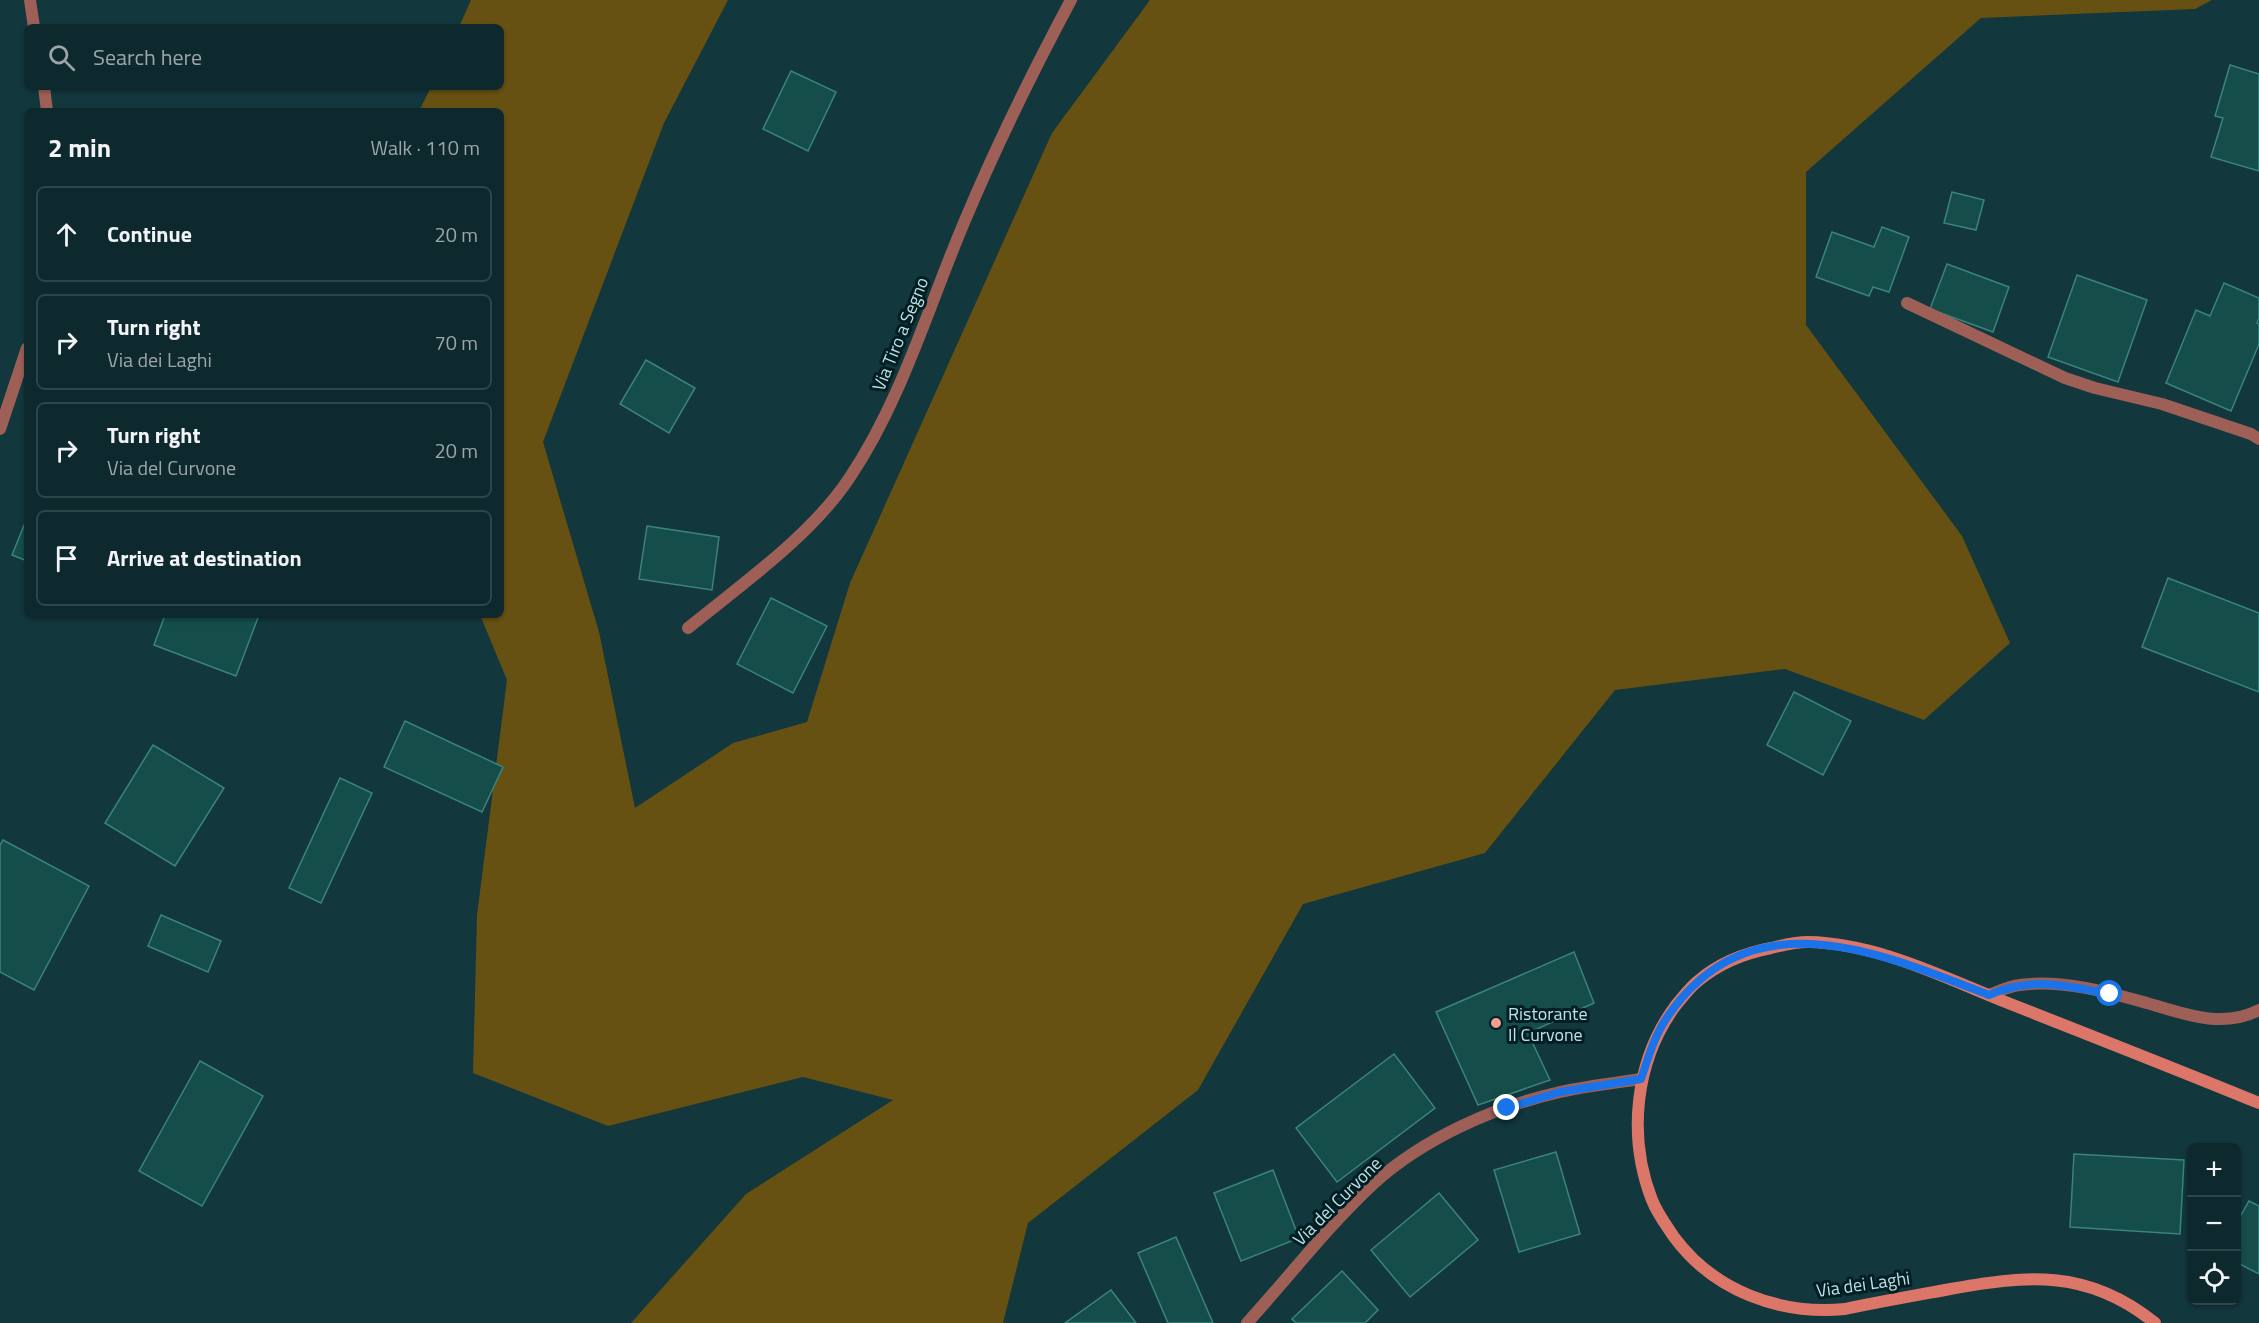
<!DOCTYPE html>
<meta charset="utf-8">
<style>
body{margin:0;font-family:"Titillium Web",sans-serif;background:#1c353a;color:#f1f3f6}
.controls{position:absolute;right:18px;bottom:18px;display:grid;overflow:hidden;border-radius:9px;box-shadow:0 2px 4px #0004}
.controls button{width:54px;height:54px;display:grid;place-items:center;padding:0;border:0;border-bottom:2px solid #2e454a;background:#0e292e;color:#f1f3f6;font:30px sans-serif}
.stop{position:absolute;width:18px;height:18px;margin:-14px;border:4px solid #1a73e8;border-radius:50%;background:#fff}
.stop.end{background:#1a73e8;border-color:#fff;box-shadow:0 2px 6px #0008}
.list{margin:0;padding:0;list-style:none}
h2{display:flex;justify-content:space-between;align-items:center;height:78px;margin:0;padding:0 24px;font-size:26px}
h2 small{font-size:20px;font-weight:400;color:#9ba6aa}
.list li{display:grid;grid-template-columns:39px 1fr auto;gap:18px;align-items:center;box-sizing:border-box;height:96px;margin:0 12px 12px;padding:0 12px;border:2px solid #2e454a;border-radius:9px}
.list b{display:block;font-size:22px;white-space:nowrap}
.list p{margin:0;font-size:20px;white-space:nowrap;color:#9ba6aa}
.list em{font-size:20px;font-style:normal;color:#9ba6aa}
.icon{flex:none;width:33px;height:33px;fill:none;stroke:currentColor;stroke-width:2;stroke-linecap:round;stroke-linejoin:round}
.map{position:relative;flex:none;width:2259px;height:1323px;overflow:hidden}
.search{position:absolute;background:#0e292e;box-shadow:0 2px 4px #0004;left:24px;top:24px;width:480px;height:66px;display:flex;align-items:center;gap:15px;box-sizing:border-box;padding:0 21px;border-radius:9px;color:#9ba6aa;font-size:22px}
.panel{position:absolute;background:#0e292e;box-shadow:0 2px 4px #0004;left:24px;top:108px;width:480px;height:510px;border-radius:9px}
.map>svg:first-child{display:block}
.green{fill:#665112}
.building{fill:#144d49;stroke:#3b837d;stroke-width:1.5}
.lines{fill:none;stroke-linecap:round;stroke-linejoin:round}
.street{stroke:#9e5f56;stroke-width:12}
.secondary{stroke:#db7668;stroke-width:12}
.route{stroke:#1a73e8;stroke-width:8}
.poi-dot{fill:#f59d8f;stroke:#011e22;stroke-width:2}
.labels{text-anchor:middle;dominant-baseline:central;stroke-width:6;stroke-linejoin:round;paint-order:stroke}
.street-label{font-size:18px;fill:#bfe0e6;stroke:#011e22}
.poi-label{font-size:18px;fill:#bfe0e6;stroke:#011e22;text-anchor:start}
</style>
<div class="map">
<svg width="2259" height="1323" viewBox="0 0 2259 1323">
<rect width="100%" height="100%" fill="#12373d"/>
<path class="green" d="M471,0H728L664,123L543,442L599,632L635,808L733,743L807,722L850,583L1052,133L1150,0H2212L2195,9L1981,18L1806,172V325L1962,536L2010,643L1924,720L1785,669L1615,690L1485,853L1303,904L1198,1090L1028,1223L1003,1323H631L746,1194L893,1100L803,1077L608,1126L473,1073L477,915L507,680L480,615H501V111H419L431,87H501V27H459Z"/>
<g class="building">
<path d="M2230,65L2259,74V171L2211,157L2223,118L2215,116Z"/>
<path d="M791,71L836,92L808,151L763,129Z"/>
<path d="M1952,192L1984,200L1976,230L1944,223Z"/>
<path d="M1882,227L1909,237L1889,292L1873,287L1869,296L1816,277L1832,232L1874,247Z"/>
<path d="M1947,264L2009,287L1993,332L1930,309Z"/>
<path d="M2077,275L2147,300L2118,382L2048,357Z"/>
<path d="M2224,283L2259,298V318L2257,323L2259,324V344L2231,411L2166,383L2196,310L2210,316Z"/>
<path d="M646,360L695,388L669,433L620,404Z"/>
<path d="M27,518V561L12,555Z"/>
<path d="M647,526L719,537L712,590L639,579Z"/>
<path d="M2168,578L2259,613V692L2142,647Z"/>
<path d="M771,598L827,626L793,693L737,664Z"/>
<path d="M165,615H259L236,676L154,645Z"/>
<path d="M1794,692L1851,721L1823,775L1767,745Z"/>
<path d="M405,721L503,767L482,812L384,767Z"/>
<path d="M153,745L224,788L175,866L105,823Z"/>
<path d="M340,778L372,793L321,903L289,888Z"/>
<path d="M3,840L89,886L34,990L0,972V845Z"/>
<path d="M161,915L221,941L208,972L148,946Z"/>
<path d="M1574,952L1594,1003L1528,1033L1550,1080L1478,1105L1436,1012Z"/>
<path d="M1394,1054L1435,1108L1337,1182L1296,1128Z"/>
<path d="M200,1061L263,1096L202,1206L139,1171Z"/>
<path d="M1556,1152L1580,1234L1519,1252L1494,1170Z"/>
<path d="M2074,1154L2184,1160L2180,1234L2070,1227Z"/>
<path d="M1273,1170L1299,1238L1241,1261L1214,1193Z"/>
<path d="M1439,1193L1478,1240L1410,1297L1371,1250Z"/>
<path d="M2249,1201L2259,1206V1274L2236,1262V1224Z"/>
<path d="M1176,1237L1213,1323H1168L1138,1253Z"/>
<path d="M1342,1271L1378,1310L1365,1323H1296L1292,1319Z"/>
<path d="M1111,1290L1136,1323H1065Z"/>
</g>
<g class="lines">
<g class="street">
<path d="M30,0L34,27"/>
<path d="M44,87L47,111"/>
<path d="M1907,303L2065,378L2095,388L2162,404L2251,434L2259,439"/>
<path d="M0,429L27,348"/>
<path d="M688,628C742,584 812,535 850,477C901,401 928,308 963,225C995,148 1032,73 1071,0"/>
<path d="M1989,995C1999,991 2009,986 2020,985C2061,979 2107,992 2147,1003C2184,1014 2222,1029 2259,1010"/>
<path d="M1247,1323C1289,1277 1328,1226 1373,1184C1424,1138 1494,1107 1560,1092C1587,1086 1614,1083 1641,1079"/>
</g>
<path class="secondary" d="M2155,1323C2087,1268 2026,1275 1945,1290C1912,1296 1878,1302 1845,1309C1779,1315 1714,1291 1674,1237C1666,1225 1657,1213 1652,1200C1627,1136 1635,1060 1676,1005C1683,997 1690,987 1698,981C1718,964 1745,953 1771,948C1783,945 1795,942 1808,942C1877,943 1945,978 2008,1003C2092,1036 2176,1069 2259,1103"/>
</g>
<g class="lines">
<path class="route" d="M1507,1108L1560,1092L1641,1079C1648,1059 1654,1037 1666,1019C1748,895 1879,952 1989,995C2034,976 2064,986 2110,994"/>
</g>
<circle class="poi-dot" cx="1496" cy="1023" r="6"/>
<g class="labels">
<g class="street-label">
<text transform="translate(900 334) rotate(-68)">Via Tiro a Segno</text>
<text transform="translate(1337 1201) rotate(-45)">Via del Curvone</text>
<text transform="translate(1863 1284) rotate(-8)">Via dei Laghi</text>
</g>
<g class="poi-label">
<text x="1508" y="1013">Ristorante<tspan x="1508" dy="21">Il Curvone</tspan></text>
</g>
</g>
</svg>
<div class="controls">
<button>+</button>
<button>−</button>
<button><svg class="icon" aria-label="locate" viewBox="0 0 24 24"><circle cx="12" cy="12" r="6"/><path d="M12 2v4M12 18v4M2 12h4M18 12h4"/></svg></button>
</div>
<div class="stop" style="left:2110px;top:994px"></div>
<div class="stop end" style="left:1507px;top:1108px"></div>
<div class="search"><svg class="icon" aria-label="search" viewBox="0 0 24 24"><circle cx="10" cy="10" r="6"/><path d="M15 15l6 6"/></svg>Search here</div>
<section class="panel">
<h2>2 min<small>Walk · 110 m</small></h2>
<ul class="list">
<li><svg class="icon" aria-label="ahead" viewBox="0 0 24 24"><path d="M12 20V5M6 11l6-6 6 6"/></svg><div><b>Continue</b></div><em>20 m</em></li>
<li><svg class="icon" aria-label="right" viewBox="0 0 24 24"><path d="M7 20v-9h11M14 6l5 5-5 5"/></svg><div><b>Turn right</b><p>Via dei Laghi</p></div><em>70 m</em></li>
<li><svg class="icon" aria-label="right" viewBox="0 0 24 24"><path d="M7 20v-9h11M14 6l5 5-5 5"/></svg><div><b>Turn right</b><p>Via del Curvone</p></div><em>20 m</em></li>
<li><svg class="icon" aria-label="arrive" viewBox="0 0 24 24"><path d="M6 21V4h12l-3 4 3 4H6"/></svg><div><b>Arrive at destination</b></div></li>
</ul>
</section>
</div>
